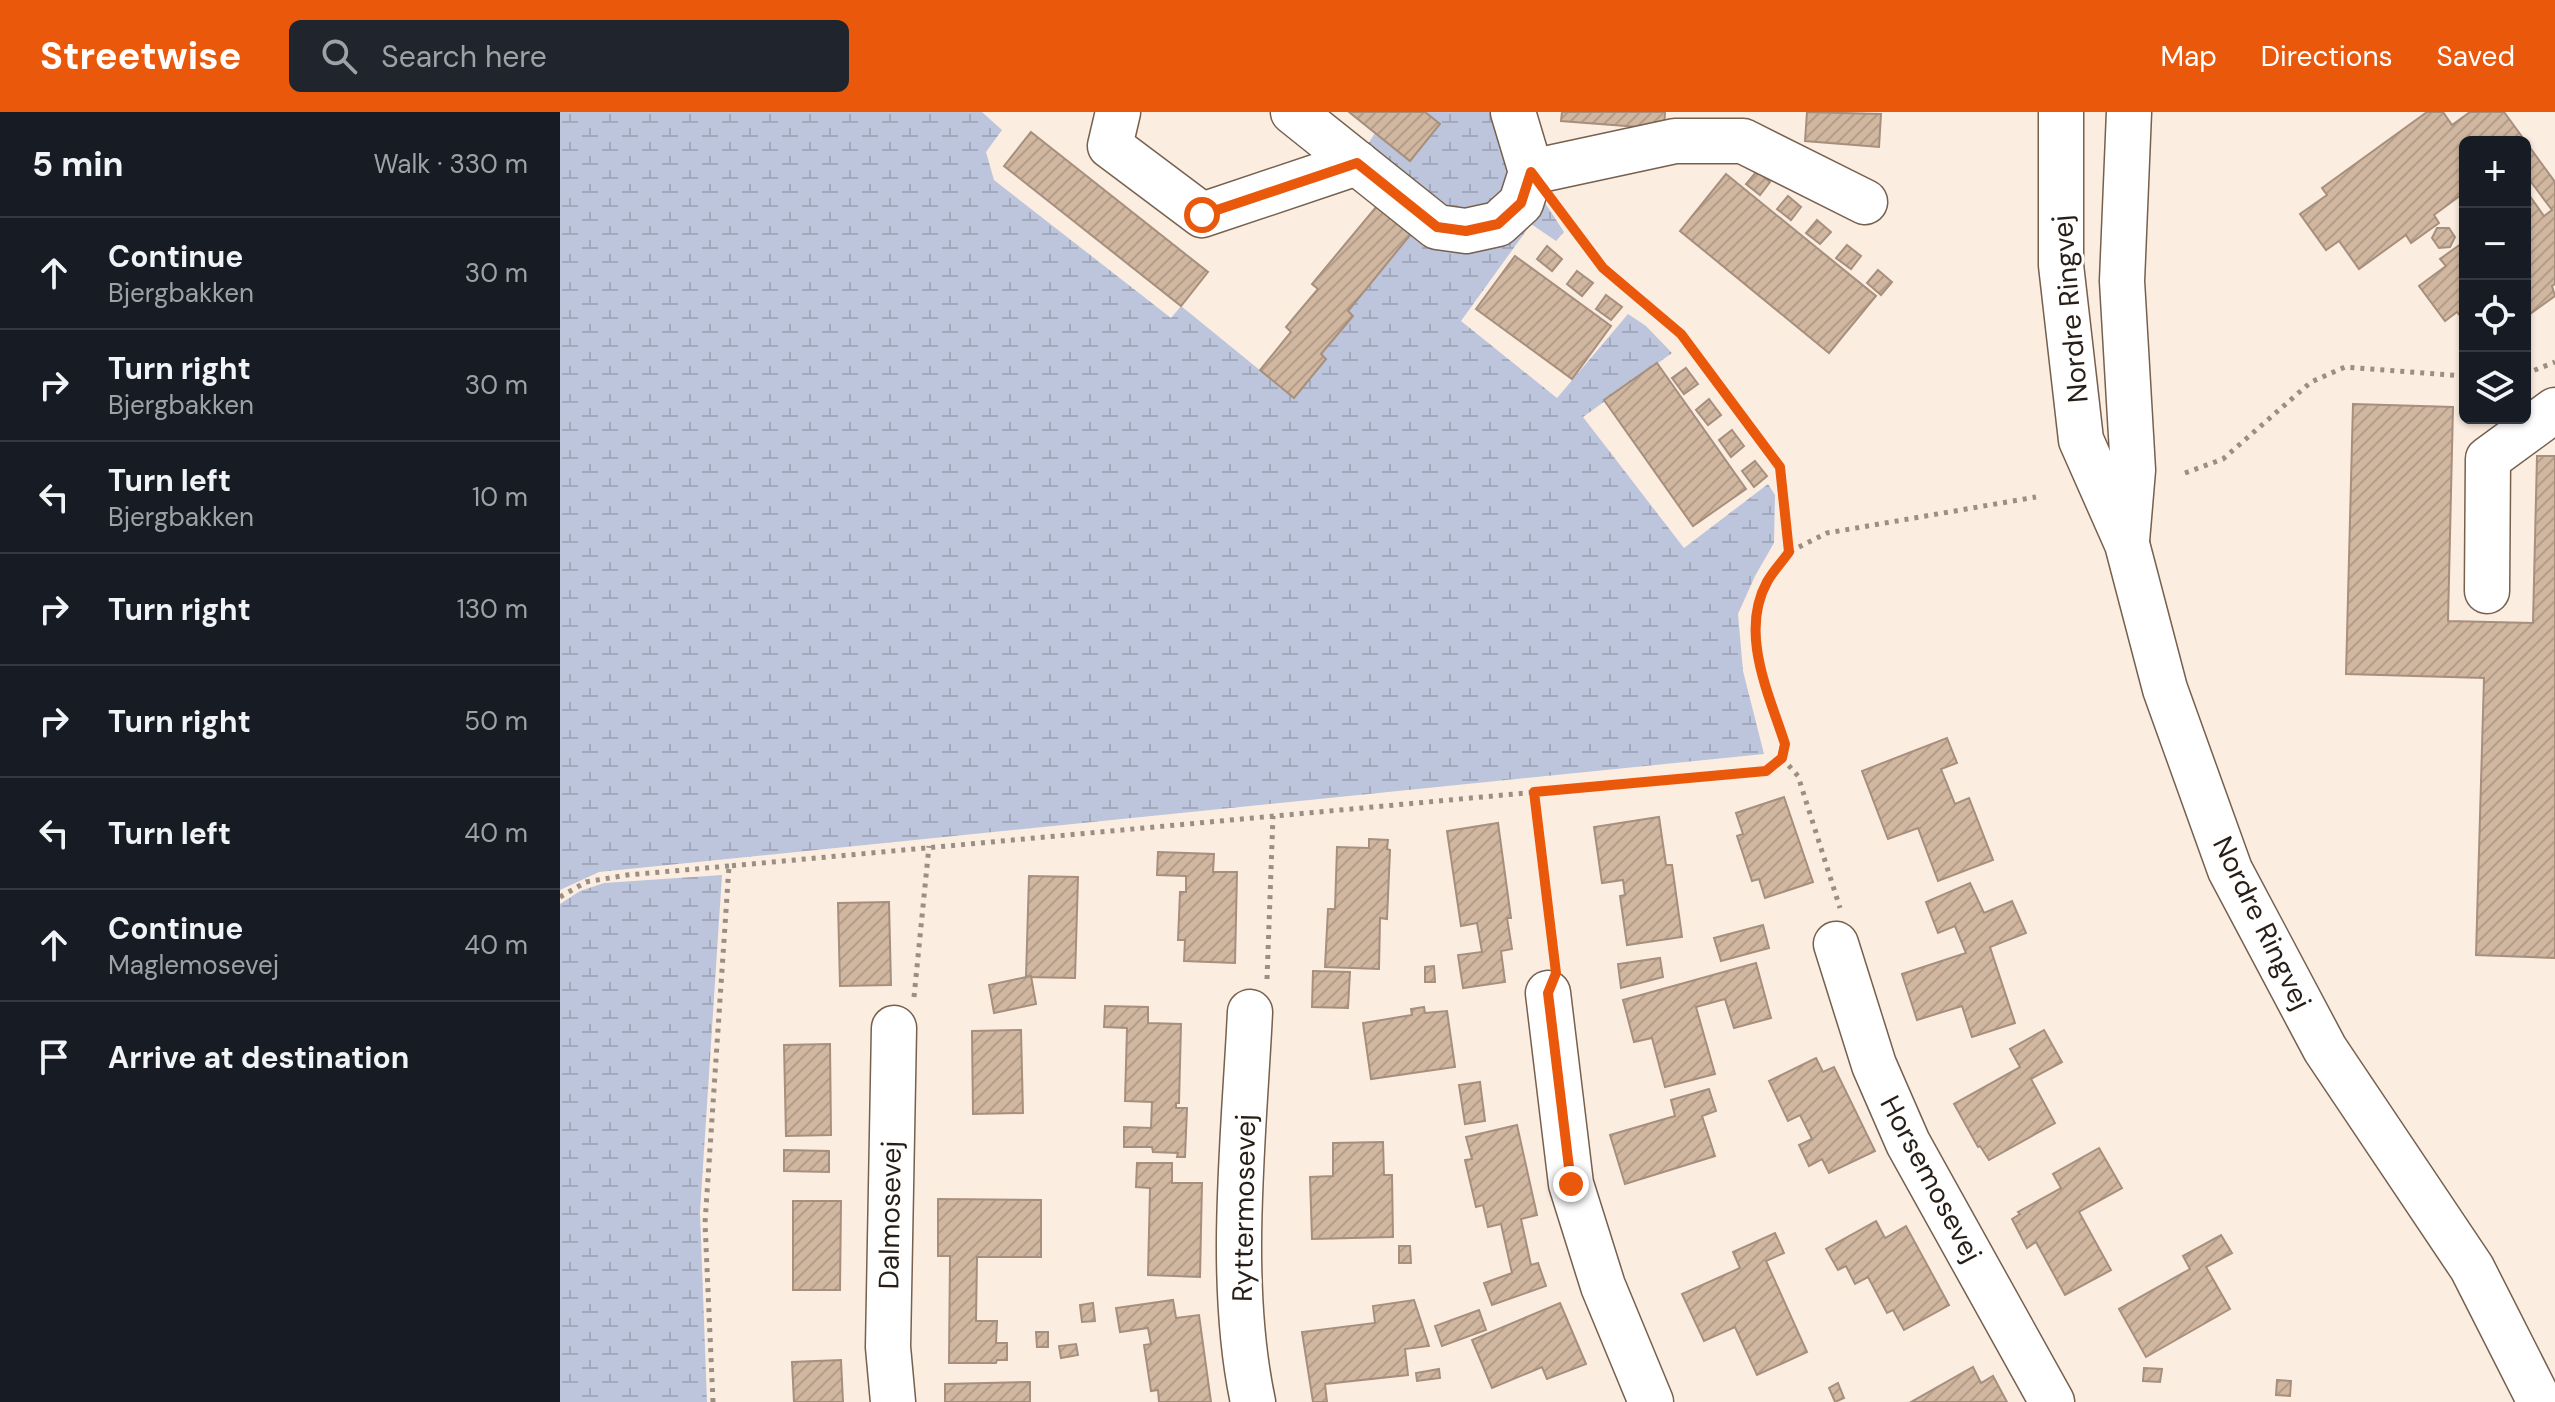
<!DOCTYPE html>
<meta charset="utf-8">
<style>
body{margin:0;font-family:"DM Sans",sans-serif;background:#20242c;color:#f1f3f6}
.controls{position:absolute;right:24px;top:24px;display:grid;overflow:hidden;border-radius:12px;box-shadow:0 2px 6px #0004}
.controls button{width:72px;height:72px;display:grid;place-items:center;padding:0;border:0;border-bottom:2px solid #363941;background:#171b24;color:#f1f3f6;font:40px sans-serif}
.stop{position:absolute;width:24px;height:24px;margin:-18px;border:6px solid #ea580c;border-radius:50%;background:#fff}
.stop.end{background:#ea580c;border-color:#fff;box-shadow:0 2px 8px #0008}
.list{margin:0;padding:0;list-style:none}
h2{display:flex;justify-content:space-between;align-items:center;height:104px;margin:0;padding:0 32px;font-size:34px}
h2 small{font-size:26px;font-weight:400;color:#9ea1a6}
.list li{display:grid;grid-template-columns:52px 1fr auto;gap:24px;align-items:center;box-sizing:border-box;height:112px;padding:0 32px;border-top:2px solid #363941}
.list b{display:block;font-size:30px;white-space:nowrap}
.list p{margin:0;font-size:26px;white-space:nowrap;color:#9ea1a6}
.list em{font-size:26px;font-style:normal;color:#9ea1a6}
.icon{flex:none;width:44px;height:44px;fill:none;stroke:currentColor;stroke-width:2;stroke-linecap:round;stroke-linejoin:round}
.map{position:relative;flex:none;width:1995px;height:1290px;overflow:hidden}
header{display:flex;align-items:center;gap:48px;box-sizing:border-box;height:112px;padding:0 40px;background:#ea580c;color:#fff}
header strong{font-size:38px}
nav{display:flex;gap:44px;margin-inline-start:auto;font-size:28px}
.search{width:560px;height:72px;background:#20242c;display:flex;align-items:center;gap:20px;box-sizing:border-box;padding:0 28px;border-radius:12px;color:#9ea1a6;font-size:30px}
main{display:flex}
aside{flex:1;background:#171b24}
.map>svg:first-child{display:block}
.wetland{fill:url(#wetland-marsh)}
.building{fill:url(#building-hatch);stroke:#a68f7c;stroke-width:2}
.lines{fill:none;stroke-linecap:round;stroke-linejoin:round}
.minor-casing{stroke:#76604e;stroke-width:47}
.path{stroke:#9b8f85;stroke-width:5;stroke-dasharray:4 6;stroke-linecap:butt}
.minor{stroke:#fff;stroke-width:44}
.route{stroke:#ea580c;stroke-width:10}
.labels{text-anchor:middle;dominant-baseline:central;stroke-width:6;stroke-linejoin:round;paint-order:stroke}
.street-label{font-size:28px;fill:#271f17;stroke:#fff}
</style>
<header>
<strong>Streetwise</strong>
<div class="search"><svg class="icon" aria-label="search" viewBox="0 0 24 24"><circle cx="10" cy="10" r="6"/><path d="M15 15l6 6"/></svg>Search here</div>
<nav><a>Map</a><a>Directions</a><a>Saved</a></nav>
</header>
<main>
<aside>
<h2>5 min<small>Walk · 330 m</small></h2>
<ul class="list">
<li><svg class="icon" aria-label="ahead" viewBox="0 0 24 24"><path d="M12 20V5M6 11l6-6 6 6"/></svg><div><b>Continue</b><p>Bjergbakken</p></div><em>30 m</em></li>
<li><svg class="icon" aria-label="right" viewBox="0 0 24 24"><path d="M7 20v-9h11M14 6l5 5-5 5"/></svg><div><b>Turn right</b><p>Bjergbakken</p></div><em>30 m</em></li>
<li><svg class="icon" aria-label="left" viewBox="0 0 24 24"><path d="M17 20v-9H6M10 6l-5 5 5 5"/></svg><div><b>Turn left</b><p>Bjergbakken</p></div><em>10 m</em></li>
<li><svg class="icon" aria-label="right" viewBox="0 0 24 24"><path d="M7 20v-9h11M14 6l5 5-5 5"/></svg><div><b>Turn right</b></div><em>130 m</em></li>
<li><svg class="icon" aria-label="right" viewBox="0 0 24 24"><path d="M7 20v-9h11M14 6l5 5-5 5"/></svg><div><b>Turn right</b></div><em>50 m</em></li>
<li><svg class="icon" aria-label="left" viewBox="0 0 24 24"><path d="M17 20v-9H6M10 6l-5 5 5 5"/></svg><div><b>Turn left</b></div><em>40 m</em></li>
<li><svg class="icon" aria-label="ahead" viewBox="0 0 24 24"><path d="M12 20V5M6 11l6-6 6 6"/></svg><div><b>Continue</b><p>Maglemosevej</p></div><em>40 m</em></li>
<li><svg class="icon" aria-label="arrive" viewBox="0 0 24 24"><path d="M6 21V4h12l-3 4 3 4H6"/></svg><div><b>Arrive at destination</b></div></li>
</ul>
</aside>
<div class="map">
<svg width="1995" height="1290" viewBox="0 0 1995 1290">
<defs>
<pattern id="wetland-marsh" width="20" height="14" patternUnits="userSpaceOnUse" patternTransform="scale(2)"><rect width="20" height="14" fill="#bdc5dd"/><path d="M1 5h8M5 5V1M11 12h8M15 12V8" fill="none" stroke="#a2a9bd"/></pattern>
<pattern id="building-hatch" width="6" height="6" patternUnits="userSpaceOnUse" patternTransform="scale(2)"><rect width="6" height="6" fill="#d1b7a0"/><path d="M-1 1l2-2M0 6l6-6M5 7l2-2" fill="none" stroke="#b39d89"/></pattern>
</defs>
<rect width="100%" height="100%" fill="#fcede1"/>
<g class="wetland">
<path d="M0,0H422L442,18L426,40L434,68L611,206L621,194L734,286L766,247L761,242L793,204L788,199L851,122L978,80L1004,120L996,129L971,112L901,209L997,286L1068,202L1086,214L1112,241L1023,305L1124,436L1208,372L1215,383L1214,431L1195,464L1178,502L1183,559L1204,642L39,760L0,778Z"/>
<path d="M865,0H943L958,55L937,96L876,101L803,40L815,21Z"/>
<path d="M162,763L140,1100L147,1290H0V792L20,779L44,771Z"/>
</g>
<g class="building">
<path d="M789,0H865L880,12L850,49Z"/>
<path d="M1002,0H1105L1104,17L1001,9Z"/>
<path d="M1247,0L1321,2L1319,35L1245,29Z"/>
<path d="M1867,0H1883L1892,13L1910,0H1944L1995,70V172L1992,174L1995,184L1970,202L1965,195V86L1969,83L1984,104L1992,98L1965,62V30H1905V80L1874,103L1879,111L1851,131L1846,123L1799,157L1779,129L1766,138L1740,102L1767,83L1762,76Z"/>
<path d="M471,20L648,160L621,194L444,54Z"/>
<path d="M1197,59L1210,70L1200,83L1186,72Z"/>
<path d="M1166,62L1316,184L1269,241L1120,119Z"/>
<path d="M1228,84L1241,95L1231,108L1217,97Z"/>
<path d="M817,94L851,122L788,199L793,204L761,242L766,247L734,286L700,258L731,220L726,215L758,177L752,172Z"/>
<path d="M1257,108L1271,120L1260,132L1246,121Z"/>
<path d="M1877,116H1889L1895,125L1890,135L1879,136L1872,126Z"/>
<path d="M1905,129V210L1897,200L1885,209L1859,174L1886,154L1880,147Z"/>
<path d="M1287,133L1301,144L1291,157L1276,146Z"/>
<path d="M987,134L1002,147L992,159L977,147Z"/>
<path d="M955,144L1051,214L1012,267L916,197Z"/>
<path d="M1318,158L1332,170L1321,183L1307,171Z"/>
<path d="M1017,159L1033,171L1022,184L1007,172Z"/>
<path d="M1046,183L1062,195L1051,208L1036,197Z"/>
<path d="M1097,251L1186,377L1133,414L1044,288Z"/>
<path d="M1126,256L1138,272L1124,282L1112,266Z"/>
<path d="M1149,287L1161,303L1148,313L1136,298Z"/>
<path d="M1793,292L1893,295L1888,509L1973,511L1977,344H1995V846L1916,843L1924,566L1786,562Z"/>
<path d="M1172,318L1184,334L1171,345L1159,328Z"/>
<path d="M1195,349L1207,364L1194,375L1182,359Z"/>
<path d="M1387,626L1397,651L1381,657L1395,692L1409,686L1433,748L1378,769L1358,716L1328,727L1302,659Z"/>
<path d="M1224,685L1253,770L1205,786L1199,767L1192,769L1177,724L1183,722L1176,701Z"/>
<path d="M1099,705L1106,753H1112L1122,825L1067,833L1060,784L1065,783L1063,768L1042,771L1034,715Z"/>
<path d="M938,711L951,806H947L952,837L941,839L945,870L903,876L898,843L922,840L917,811L901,814L887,719Z"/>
<path d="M809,727L828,728L827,737L830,738L827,807L820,806L819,857L765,855L768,797H775L777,735L809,736Z"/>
<path d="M598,740L654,742L653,760H677L675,851L624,849L625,828H618L620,780H626V764L597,763Z"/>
<path d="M469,764L518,765L515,866L466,865Z"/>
<path d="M1410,771L1424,801L1452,789L1466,821L1430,835L1455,911L1412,925L1402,894L1357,908L1342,862L1406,841L1395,814L1378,821L1366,790Z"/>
<path d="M329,790L331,873L280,874L278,791Z"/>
<path d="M1203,813L1209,836L1161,849L1154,826Z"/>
<path d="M1100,846L1103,865L1061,876L1058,852Z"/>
<path d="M1196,851L1211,906L1174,916L1165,887L1136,895L1155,962L1105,975L1092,926L1074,930L1063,888Z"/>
<path d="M874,854L875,870H865V855Z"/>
<path d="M753,859L790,860L788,896L752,895Z"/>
<path d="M471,864L476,892L434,901L429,873Z"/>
<path d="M545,894L588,895V911L621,912L619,991H616V996H627L625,1045H617L618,1041L593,1040L592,1035H564V1015L591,1016L592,990L565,989L567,916L544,915Z"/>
<path d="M864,895L865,901L887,899L895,955L811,967L803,911L852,903L851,897Z"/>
<path d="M461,918L463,1001L413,1002L412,919Z"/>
<path d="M1484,918L1502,950L1471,967L1495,1011L1429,1048L1420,1034L1418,1035L1394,992L1460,955L1450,937Z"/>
<path d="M270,932L271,1023L226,1024L224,933Z"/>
<path d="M1256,946L1263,960L1274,955L1315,1039L1269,1061L1262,1047L1249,1054L1239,1033L1252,1027L1240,1003L1228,1009L1209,969Z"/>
<path d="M920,970L925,1009L905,1012L899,973Z"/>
<path d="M1149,977L1156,999L1142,1004L1155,1044L1065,1072L1050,1023L1115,1004L1111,988Z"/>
<path d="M957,1013L977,1103L961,1107L971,1153L978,1151L986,1174L932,1193L924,1171L952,1161L941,1112L928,1115L923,1093L916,1095L905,1048L912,1047L906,1025Z"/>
<path d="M823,1030L824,1063H832L833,1125L752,1127L750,1065L773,1064V1031Z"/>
<path d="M1539,1036L1562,1076L1519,1100L1551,1158L1505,1183L1476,1130L1467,1136L1452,1107L1460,1102L1458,1100L1501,1076L1493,1062Z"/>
<path d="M224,1038L269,1039V1060L224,1059Z"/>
<path d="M577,1051H612V1071H642L640,1165L588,1163L590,1076L576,1075Z"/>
<path d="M378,1087L481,1088V1145H417L416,1209H437L436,1231H447V1248H437L436,1251H389L390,1144H378Z"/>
<path d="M233,1089H281L280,1178H233Z"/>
<path d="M1316,1109L1325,1126L1346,1114L1389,1193L1344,1218L1333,1198L1327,1201L1308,1165L1295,1172L1286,1154L1278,1158L1266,1137Z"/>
<path d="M1215,1121L1224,1141L1206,1149L1247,1240L1197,1263L1175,1215L1144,1229L1122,1182L1180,1156L1173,1140Z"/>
<path d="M1661,1123L1672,1141L1646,1155L1670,1197L1586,1245L1559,1197L1630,1157L1623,1144Z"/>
<path d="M839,1134H850L851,1151H839Z"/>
<path d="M613,1188L616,1206L639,1203L651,1290H599L598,1278L591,1279L584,1233L591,1232L588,1216L560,1220L556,1196Z"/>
<path d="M854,1188L869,1234L845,1237L848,1263L765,1272L767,1290H753L742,1220L815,1211L813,1194Z"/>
<path d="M533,1191L535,1209L522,1210L520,1193Z"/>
<path d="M1000,1191L1026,1252L987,1267L982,1255L932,1276L912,1228Z"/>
<path d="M919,1198L926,1218L882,1234L875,1214Z"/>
<path d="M476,1220H488V1235H477Z"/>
<path d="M516,1232L518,1243L501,1246L499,1234Z"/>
<path d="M281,1248L283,1290H234L232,1250Z"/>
<path d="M1413,1255L1421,1271L1433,1264L1447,1290H1351Z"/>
<path d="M1584,1256L1602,1257L1600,1270L1583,1269Z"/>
<path d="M879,1257L880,1266L857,1269L856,1261Z"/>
<path d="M1717,1268L1731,1269L1730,1284L1716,1283Z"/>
<path d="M470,1270V1290H385V1272Z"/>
<path d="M1278,1271L1284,1286L1275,1290L1269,1276Z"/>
</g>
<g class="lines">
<g class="minor-casing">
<g id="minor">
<path d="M558,0L550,34L642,103L797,51"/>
<path d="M733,0L877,115L906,119L938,112L961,91L971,60L953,0"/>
<path d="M1501,0V153L1521,328L1567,432L1605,577L1670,758L1765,937L1912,1156L1980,1290"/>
<path d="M971,60L1115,29H1183L1305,90"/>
<path d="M1567,429L1573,358L1562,169L1569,0"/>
<path d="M1927,479L1928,347L1995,298"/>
<path d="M1276,832L1314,953L1348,1031L1492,1290"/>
<path d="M988,881L1011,1072L1043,1174L1091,1290"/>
<path d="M690,900C684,1024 667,1169 693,1290"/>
<path d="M333,1290L328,1235L334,916"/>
</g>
</g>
<g class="path">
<path d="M1000,101L1043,156L1121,222L1220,355L1229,440"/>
<path d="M1965,262L1995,250"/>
<path d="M1625,361L1663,347L1751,270L1785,255L1905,264"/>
<path d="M1222,646L1238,664L1280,796"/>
<path d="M974,680L994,842"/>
<path d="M0,785L26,770L67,763L169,754"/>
<path d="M707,867L713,704"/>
<path d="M354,885L369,734"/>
<path d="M153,1290L145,1111L169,754L1206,659L1222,646L1225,632L1196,540V502L1206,471L1229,440L1267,421L1476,385"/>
</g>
<use href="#minor" class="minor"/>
</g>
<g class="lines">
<path class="route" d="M642,103L797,51L877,115L906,119L938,112L961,91L971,60L1043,156L1121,222L1220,355L1229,440C1222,450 1213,459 1207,470C1179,521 1209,582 1225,632L1222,646L1206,659L974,680L996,861L988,881L1011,1072"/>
</g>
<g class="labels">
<g class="street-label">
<text transform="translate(1510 197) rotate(-95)">Nordre Ringvej</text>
<text transform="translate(1702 811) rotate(64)">Nordre Ringvej</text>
<text transform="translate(1371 1067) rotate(62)">Horsemosevej</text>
<text transform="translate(684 1096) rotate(-89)">Ryttermosevej</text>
<text transform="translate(330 1103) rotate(-89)">Dalmosevej</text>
</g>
</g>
</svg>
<div class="controls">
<button>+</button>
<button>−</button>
<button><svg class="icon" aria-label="locate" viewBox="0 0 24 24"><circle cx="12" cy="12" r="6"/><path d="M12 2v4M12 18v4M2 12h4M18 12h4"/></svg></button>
<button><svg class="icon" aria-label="layers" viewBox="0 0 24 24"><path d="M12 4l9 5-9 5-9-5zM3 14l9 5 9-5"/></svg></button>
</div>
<div class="stop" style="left:642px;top:103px"></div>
<div class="stop end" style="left:1011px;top:1072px"></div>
</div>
</main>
